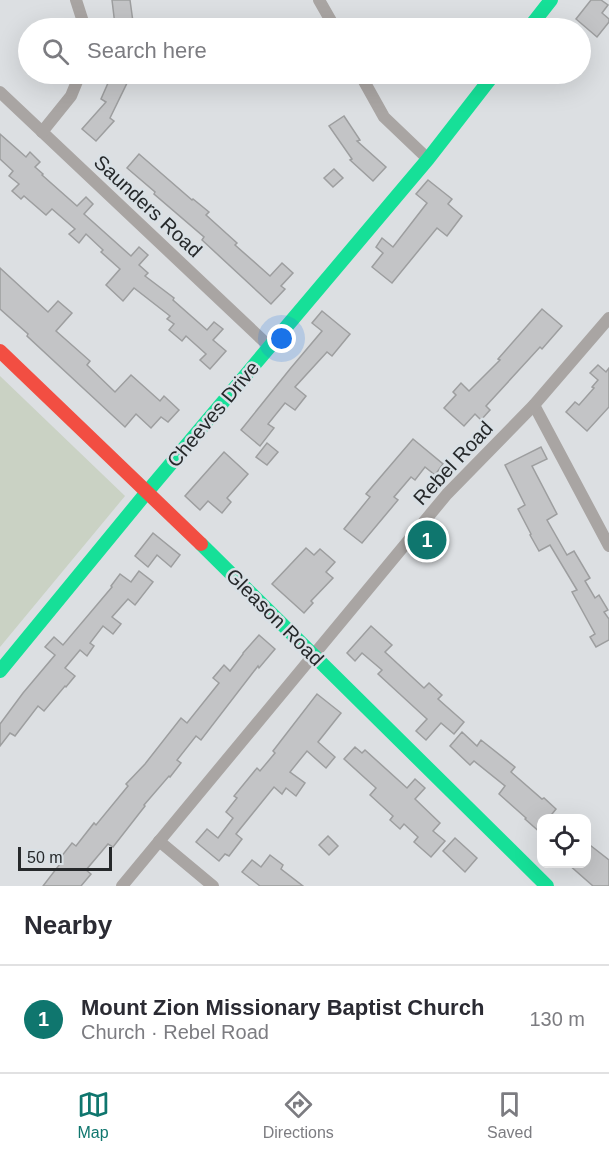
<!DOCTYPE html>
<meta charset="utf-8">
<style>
body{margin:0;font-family:Arial,sans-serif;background:#f7f7f7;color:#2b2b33}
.controls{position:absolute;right:18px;bottom:18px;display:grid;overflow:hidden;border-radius:12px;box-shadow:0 6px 24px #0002}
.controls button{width:54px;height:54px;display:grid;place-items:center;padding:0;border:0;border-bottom:2px solid #e1e1e2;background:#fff;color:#2b2b33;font:30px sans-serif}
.scale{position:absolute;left:18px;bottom:15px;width:94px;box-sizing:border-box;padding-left:6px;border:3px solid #26292b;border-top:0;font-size:16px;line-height:21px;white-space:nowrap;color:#26292b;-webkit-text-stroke:4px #d9e0e5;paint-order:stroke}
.you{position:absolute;left:282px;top:339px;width:21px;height:21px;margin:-15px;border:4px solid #fff;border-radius:50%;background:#1a73e8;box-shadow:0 0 0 9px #1a73e833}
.badge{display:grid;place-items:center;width:39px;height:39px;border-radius:50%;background:#0f766e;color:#fff;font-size:20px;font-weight:700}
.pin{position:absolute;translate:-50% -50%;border:3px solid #fff;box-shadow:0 2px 6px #0006}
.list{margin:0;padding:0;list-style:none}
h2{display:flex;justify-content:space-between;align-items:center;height:78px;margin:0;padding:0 24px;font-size:26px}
h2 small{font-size:20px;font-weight:400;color:#7c7c81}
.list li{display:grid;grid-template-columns:39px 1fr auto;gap:18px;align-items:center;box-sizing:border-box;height:108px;padding:0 24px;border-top:2px solid #e1e1e2}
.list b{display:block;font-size:22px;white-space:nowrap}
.list p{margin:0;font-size:20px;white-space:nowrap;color:#7c7c81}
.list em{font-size:20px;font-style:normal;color:#7c7c81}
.icon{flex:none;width:33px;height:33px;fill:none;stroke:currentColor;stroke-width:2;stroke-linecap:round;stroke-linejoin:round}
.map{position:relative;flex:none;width:609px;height:886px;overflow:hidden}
.search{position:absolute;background:#fff;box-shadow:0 6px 24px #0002;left:18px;right:18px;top:18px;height:66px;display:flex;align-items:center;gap:15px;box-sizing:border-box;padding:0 21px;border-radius:33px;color:#7c7c81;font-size:22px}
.sheet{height:186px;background:#fff}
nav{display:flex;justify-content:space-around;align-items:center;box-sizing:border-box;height:84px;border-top:2px solid #e1e1e2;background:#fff;font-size:16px;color:#7c7c81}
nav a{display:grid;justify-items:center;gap:3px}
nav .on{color:#0f766e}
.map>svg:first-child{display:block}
.green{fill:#cad2c4}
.building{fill:#c3c4c6;stroke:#9d9e9f;stroke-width:1.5}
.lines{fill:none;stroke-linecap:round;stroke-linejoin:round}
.street{stroke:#a9a5a3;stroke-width:12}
.fast{stroke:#16e098;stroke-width:14}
.jam{stroke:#f24e42;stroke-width:14}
.labels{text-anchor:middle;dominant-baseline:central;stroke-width:5;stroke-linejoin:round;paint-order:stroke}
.street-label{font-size:20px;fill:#26292b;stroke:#d9e0e5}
</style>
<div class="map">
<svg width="609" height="886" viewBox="0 0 609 886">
<rect width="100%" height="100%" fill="#dcdfe2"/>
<path class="green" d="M0,376L125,496L0,647Z"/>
<g class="building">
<path d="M112,0H130L133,22L115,25Z"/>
<path d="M591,0H601L608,5L602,13L609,19V22L597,37L576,19Z"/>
<path d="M112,74L128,81L110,118L114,121L96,141L82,129L106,102L101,99Z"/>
<path d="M344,116L360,140L357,141L386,167L373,181L350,160L352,159L329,126Z"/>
<path d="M0,134L26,157L30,152L40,162L35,167L43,174L42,175L77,206L86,197L93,204L84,214L131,256L139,247L148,255L139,265L148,273L145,276L174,298L173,300L207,330L214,322L223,329L213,340L226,351L210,369L200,360L206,354L186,336L182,341L169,330L174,324L167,319L170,316L134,288L123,301L106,285L120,269L101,252L103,250L86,234L79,243L69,234L75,229L52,209L46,215L24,196L21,199L12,191L19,184L9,176L13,171L0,159Z"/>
<path d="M139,154L192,200L193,199L209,212L206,215L237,243L235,245L270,276L282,263L293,273L281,286L285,289L271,304L202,240L204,237L154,194L155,192L127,168Z"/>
<path d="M334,169L343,178L333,187L324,178Z"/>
<path d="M428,180L452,199L448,204L462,216L447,236L437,228L392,283L372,267L383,253L376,247L382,238L393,247L427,203L416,194Z"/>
<path d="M0,268L48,312L58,301L72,313L56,331L90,361L87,365L115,392L131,375L160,401L164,396L179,410L168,422L161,417L151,428L136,414L125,427L27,336L28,334L0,309Z"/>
<path d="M542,309L562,326L542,349L540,347L486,406L490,410L481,420L475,414L464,426L444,408L456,395L453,392L461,383L469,391L500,360L498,359Z"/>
<path d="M322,311L350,334L332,356L327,352L295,387L306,396L295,410L285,403L268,424L274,428L260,446L241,430L290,369L322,331L312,323Z"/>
<path d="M598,365L606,372L609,368V407L587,431L566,412L575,402L579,405L594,388L592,387L598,380L590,373Z"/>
<path d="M413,439L443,464L435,475L425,467L415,480L411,477L394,497L398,500L362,543L344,529L370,497L366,494Z"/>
<path d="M267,443L278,452L267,465L256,457Z"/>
<path d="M541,447L547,459L532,466L557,514L547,520L567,555L574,551L590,578L585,581L595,598L599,595L608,610L604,612L609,619V640L596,647L590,637L595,634L572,592L577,590L550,545L539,551L530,535L531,534L518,509L525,505L505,465Z"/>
<path d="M224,452L248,474L227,498L231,502L222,513L208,501L200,510L185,496Z"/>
<path d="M153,533L180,555L171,567L157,555L148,567L135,556Z"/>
<path d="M306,548L314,555L320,549L335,562L326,572L333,578L311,601L313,603L304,613L272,584Z"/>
<path d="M139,571L153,582L135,605L128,599L112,617L121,624L113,634L103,626L90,643L94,646L87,656L80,650L65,668L75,676L66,687L65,686L44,711L38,706L15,736L10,733L0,746V724L23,693L55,655L45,647L54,637L63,645L112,587L111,586L120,574L131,582Z"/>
<path d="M371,626L392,645L385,652L424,688L429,683L442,695L438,699L464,722L454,734L441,723L426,740L416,731L427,719L378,674L382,670L362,653L355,661L347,653Z"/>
<path d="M259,635L275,649L259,668L258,666L201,740L196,736L177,760L181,763L170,777L169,776L144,805L145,806L113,847L108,844L86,870L91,874L81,886H43L60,864L57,862L72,843L76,846L94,823L96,825L128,786L126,784L145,764L181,718L187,723L219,683L213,678L224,665L230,671L243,654V653Z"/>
<path d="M317,694L341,713L318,742L335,757L326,768L307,751L290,772L305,783L296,796L286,788L282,794L274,787L236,834L242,839L229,856L225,854L219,861L196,842L207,829L218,838L233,818L226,812L237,798L234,796L257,768L260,771L275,753L273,751Z"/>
<path d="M462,732L477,746L481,740L515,767L511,772L542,799L544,798L556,809L548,819H542V834L525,819L526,818L499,794L505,786L474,761L470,765L450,746Z"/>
<path d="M355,747L362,753L365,750L407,788L415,779L425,788L415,799L440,823L433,831L445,841L431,857L414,842L418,837L404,824L400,829L390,820L393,816L370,795L376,788L344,759Z"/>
<path d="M328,836L338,846L329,855L319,845Z"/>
<path d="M455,838L477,858L465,872L443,851Z"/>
<path d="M586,842L609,860V886H593L568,864H586Z"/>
<path d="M270,855L283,865L281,869L303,886H260L242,872L252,860L261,867Z"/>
</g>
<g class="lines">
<g class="street">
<path d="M76,0L85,28"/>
<path d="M319,0L335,28"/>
<path d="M360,74L384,117L428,159"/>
<path d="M0,92L270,347"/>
<path d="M42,132L71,96L80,74"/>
<path d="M534,405L609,546"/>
<path d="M159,841L213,886"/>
<path d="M122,886L447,494L534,405L609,318"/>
</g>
<g class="fast">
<path d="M529,28L551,0"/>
<path d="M201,544L547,886"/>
<path d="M0,671L147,492L428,159L494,74"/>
</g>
<path class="jam" d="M0,351L201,544"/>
</g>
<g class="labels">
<g class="street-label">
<text transform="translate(148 206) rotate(43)">Saunders Road</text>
<text transform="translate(213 414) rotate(-50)">Cheeves Drive</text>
<text transform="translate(453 463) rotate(-47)">Rebel Road</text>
<text transform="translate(275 617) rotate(45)">Gleason Road</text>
</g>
</g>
</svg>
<div class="controls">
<button><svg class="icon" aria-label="locate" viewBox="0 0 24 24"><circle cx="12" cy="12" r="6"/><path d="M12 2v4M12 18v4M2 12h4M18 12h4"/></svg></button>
</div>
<div class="scale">50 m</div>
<div class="you"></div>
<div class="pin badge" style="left:427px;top:540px">1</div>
<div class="search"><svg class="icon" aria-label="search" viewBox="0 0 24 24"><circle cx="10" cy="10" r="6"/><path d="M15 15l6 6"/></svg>Search here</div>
</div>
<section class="sheet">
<h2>Nearby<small></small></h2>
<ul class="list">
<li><span class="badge">1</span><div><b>Mount Zion Missionary Baptist Church</b><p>Church · Rebel Road</p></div><em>130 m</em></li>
</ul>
</section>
<nav>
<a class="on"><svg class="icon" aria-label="map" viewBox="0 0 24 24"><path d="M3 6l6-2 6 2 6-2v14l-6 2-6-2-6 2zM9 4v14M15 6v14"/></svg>Map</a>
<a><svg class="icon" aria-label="directions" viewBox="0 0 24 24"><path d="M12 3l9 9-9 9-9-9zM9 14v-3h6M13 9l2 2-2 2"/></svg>Directions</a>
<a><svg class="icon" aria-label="saved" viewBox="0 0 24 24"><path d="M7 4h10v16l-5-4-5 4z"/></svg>Saved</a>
</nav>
